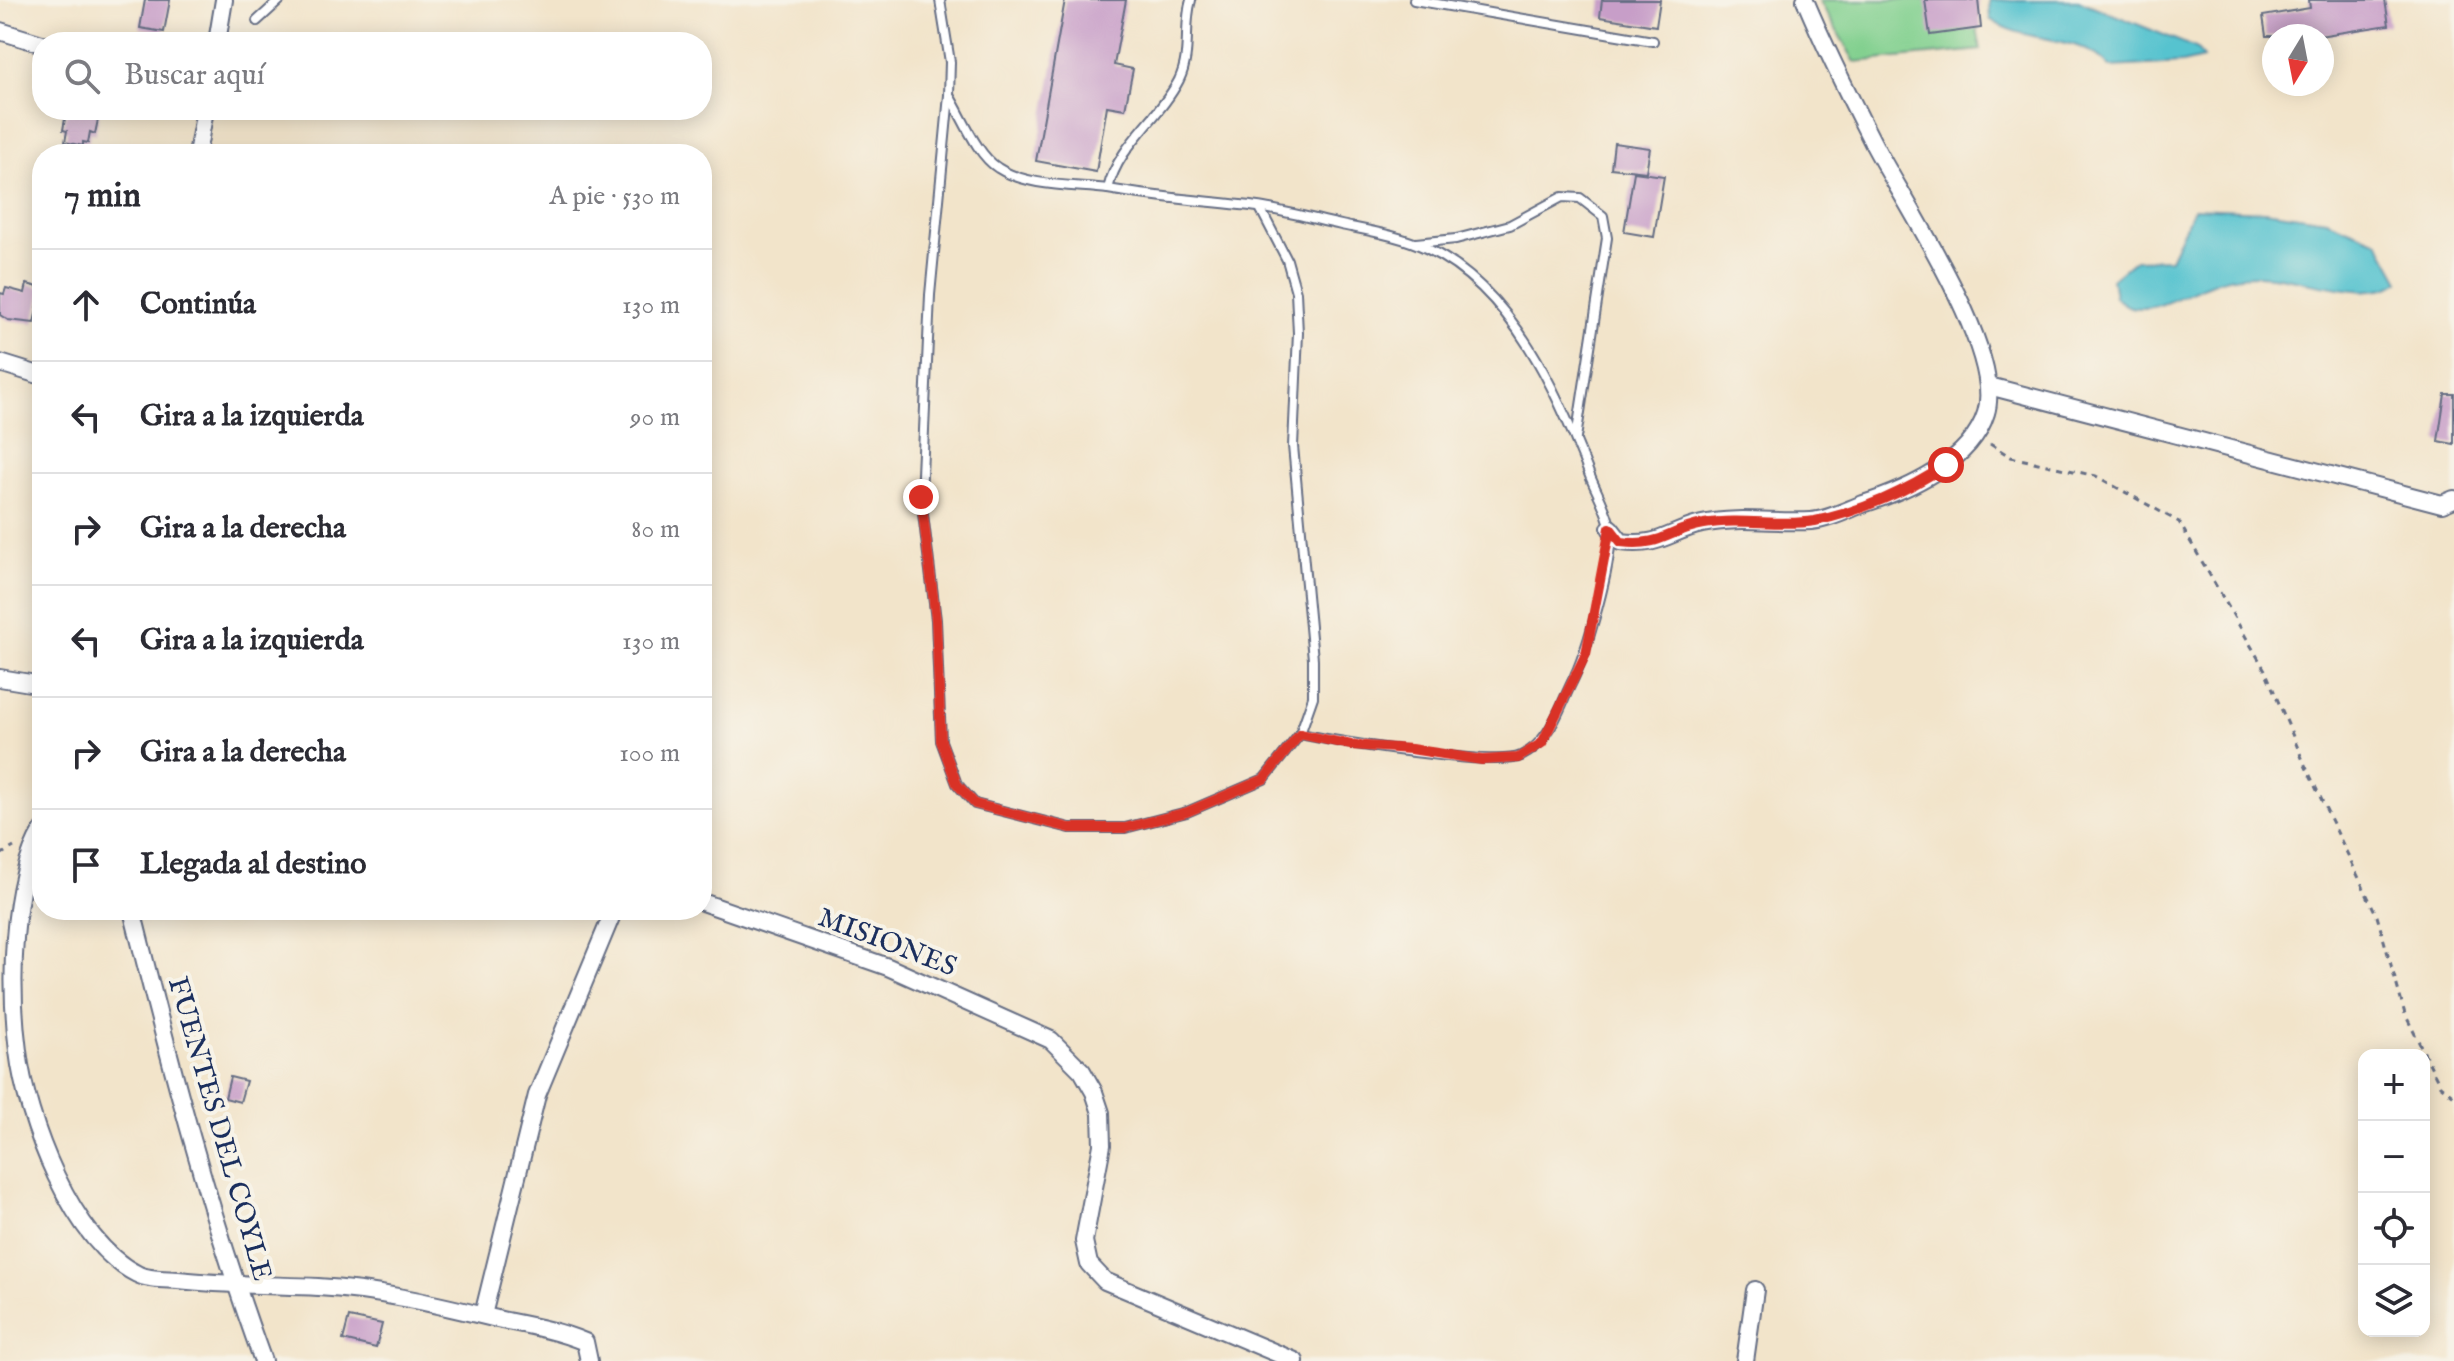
<!DOCTYPE html>
<html lang="es">
<meta charset="utf-8">
<style>
body{margin:0;font-family:"IM FELL English",serif;background:#f7f7f7;color:#2b2b33}
.controls{position:absolute;right:24px;bottom:24px;display:grid;overflow:hidden;border-radius:16px;box-shadow:0 4px 20px #0003}
.controls button{width:72px;height:72px;display:grid;place-items:center;padding:0;border:0;border-bottom:2px solid #e1e1e2;background:#fff;color:#2b2b33;font:40px sans-serif}
.compass{position:absolute;left:2262px;top:24px;width:72px;height:72px;border-radius:50%;background:#fff;box-shadow:0 4px 20px #0003;rotate:190deg}
.stop{position:absolute;width:24px;height:24px;margin:-18px;border:6px solid #d93025;border-radius:50%;background:#fff}
.stop.end{background:#d93025;border-color:#fff;box-shadow:0 2px 8px #0008}
.list{margin:0;padding:0;list-style:none}
h2{display:flex;justify-content:space-between;align-items:center;height:104px;margin:0;padding:0 32px;font-size:34px}
h2 small{font-size:26px;font-weight:400;color:#7c7c81}
.list li{display:grid;grid-template-columns:52px 1fr auto;gap:24px;align-items:center;box-sizing:border-box;height:112px;padding:0 32px;border-top:2px solid #e1e1e2}
.list b{display:block;font-size:30px;white-space:nowrap}
.list em{font-size:26px;font-style:normal;color:#7c7c81}
.icon{flex:none;width:44px;height:44px;fill:none;stroke:currentColor;stroke-width:2;stroke-linecap:round;stroke-linejoin:round}
.map{position:relative;flex:none;width:2454px;height:1361px;overflow:hidden}
.search{position:absolute;background:#fff;box-shadow:0 4px 20px #0003;left:32px;top:32px;width:680px;height:88px;display:flex;align-items:center;gap:20px;box-sizing:border-box;padding:0 28px;border-radius:32px;color:#7c7c81;font-size:30px}
.panel{position:absolute;background:#fff;box-shadow:0 4px 20px #0003;left:32px;top:144px;width:680px;height:776px;border-radius:32px}
.map>svg:first-child{display:block}
.green{fill:#82d08f;stroke:#4e8076;stroke-width:2}
.water{fill:#56c3cf;stroke:#387996;stroke-width:2}
.building{fill:#c79ec8}
.lines{fill:none;stroke-linecap:round;stroke-linejoin:round}
.lane-casing{stroke:#666e84;stroke-width:12}
.street-casing{stroke:#666e84;stroke-width:20}
.path{stroke:#666e84;stroke-width:3;stroke-dasharray:6 6;stroke-linecap:butt}
.lane{stroke:#fff;stroke-width:8}
.street{stroke:#fff;stroke-width:16}
.route{stroke:#d93025;stroke-width:10}
.labels{text-anchor:middle;dominant-baseline:central;stroke-width:8;stroke-linejoin:round;paint-order:stroke}
.street-label{font-size:28px;fill:#1b2f5e;stroke:#f7f3e8}
</style>
<div class="map">
<svg width="2454" height="1361" viewBox="0 0 2454 1361">
<rect width="100%" height="100%" fill="#f7f3e8"/>
<filter id="ink" filterUnits="userSpaceOnUse"><feTurbulence type="fractalNoise" baseFrequency=".0125" numOctaves="2"/><feDisplacementMap in="SourceGraphic" scale="16" xChannelSelector="R" yChannelSelector="G"/><feConvolveMatrix kernelMatrix="1 2 1 2 8 2 1 2 1" color-interpolation-filters="sRGB"/></filter>
<filter id="wash" filterUnits="userSpaceOnUse"><feTurbulence type="fractalNoise" baseFrequency=".006" numOctaves="4" result="noise"/><feDisplacementMap in="SourceGraphic" scale="32" xChannelSelector="R" yChannelSelector="G"/><feGaussianBlur stdDeviation="1.8" result="paint"/><feColorMatrix in="noise" values="0 0 0 0 0 0 0 0 0 0 0 0 0 0 0 0 0 1.4 0 .05"/><feComposite in="paint" operator="in"/></filter>
<g filter="url(#wash)">
<rect width="100%" height="100%" fill="#f2e4ca"/>
<path class="green" d="M1819,0H1972L1981,50L1855,62Z"/>
<g class="water">
<path d="M1989,0H2078L2196,48L2203,58L2182,63L2110,67C2080,32 2024,45 1990,19Z"/>
<path d="M2194,208L2265,211L2326,220L2378,241L2400,281C2367,306 2294,273 2255,275C2240,275 2221,279 2207,285C2186,293 2155,313 2131,307C2126,306 2119,300 2115,297L2112,279L2135,260L2170,259Z"/>
</g>
<g id="blocks">
<g class="building">
<path d="M145,0H170L164,32L140,28Z"/>
<path d="M1065,0H1126L1114,65L1133,69L1125,109L1107,106L1096,172L1036,161Z"/>
<path d="M1602,0H1660L1656,26L1600,17Z"/>
<path d="M1925,0H1978L1981,28L1930,35Z"/>
<path d="M2309,0H2385L2389,25L2319,36H2266L2263,16L2310,8Z"/>
<path d="M72,110H100L95,134L90,132L88,143L83,142V146L65,142L67,131L63,130L66,113L71,114Z"/>
<path d="M1614,143L1650,148L1646,172L1611,168Z"/>
<path d="M1634,172L1664,176L1654,237L1624,232Z"/>
<path d="M27,284L42,288L34,323L8,320L0,315V293L4,294L6,288L25,293Z"/>
<path d="M2445,394H2454V444L2438,441Z"/>
<path d="M230,1077L246,1081L240,1102L225,1098Z"/>
<path d="M349,1317L382,1324L376,1348L343,1340Z"/>
</g>
</g>
</g>
<g filter="url(#ink)">
<use href="#blocks" fill-opacity="0" stroke="#666e84" stroke-width="2"/>
<g class="lines">
<g class="lane-casing">
<g id="lane">
<path d="M940,0L950,62L949,95L930,295L921,497L936,620L941,741L957,784L975,804L1070,828H1125L1187,812L1264,779L1300,734L1313,697V659L1293,446L1298,333L1296,292L1287,260L1260,208"/>
<path d="M1191,0C1183,27 1192,53 1179,80C1159,119 1118,145 1108,189C1158,198 1207,201 1258,207C1286,211 1314,219 1341,225C1370,231 1401,236 1428,249C1513,290 1558,393 1590,476C1596,491 1607,510 1610,526C1615,557 1586,655 1571,684C1558,711 1550,742 1521,756C1495,768 1335,741 1300,734"/>
<path d="M1414,0L1653,41"/>
<path d="M257,21L280,0"/>
<path d="M950,97C963,118 977,155 998,168C1027,187 1075,185 1108,189"/>
<path d="M1416,243L1456,239L1510,225L1562,197L1580,198L1603,216L1607,238L1576,438"/>
</g>
</g>
<g class="street-casing">
<g id="street">
<path d="M0,31L42,44"/>
<path d="M217,42L224,0"/>
<path d="M197,154L205,110"/>
<path d="M0,363L42,376"/>
<path d="M1989,386L2442,504L2454,499"/>
<path d="M1610,528L1621,542C1661,547 1667,532 1702,524C1738,516 1775,523 1811,521C1828,520 1847,510 1863,504C1907,490 1971,462 1986,413C2005,351 1903,201 1873,143C1849,96 1825,48 1805,0"/>
<path d="M0,678L42,685"/>
<path d="M42,831C10,884 10,990 18,1051C26,1119 72,1242 137,1274C148,1280 166,1279 178,1280C225,1285 271,1285 318,1287C378,1290 439,1305 497,1319C526,1325 557,1330 585,1342L589,1361"/>
<path d="M702,902L888,967L1051,1040L1082,1071L1094,1092L1101,1113L1102,1145L1084,1241L1089,1264L1105,1281L1295,1361"/>
<path d="M132,910C170,1062 209,1214 263,1361"/>
<path d="M483,1315L537,1095L614,910"/>
<path d="M1745,1361L1755,1290"/>
</g>
</g>
<g class="path">
<path d="M1990,444L2011,457L2096,476L2179,522L2265,670L2305,765L2377,916L2405,1014L2440,1085L2454,1096"/>
<path d="M0,855L14,847"/>
</g>
<use href="#lane" class="lane"/>
<use href="#street" class="street"/>
</g>
</g>
<g class="lines" filter="url(#ink)">
<path class="route" d="M921,497L936,620L941,741L957,784L975,804L1070,828H1125L1187,812L1264,779L1300,734L1351,745L1411,749L1482,760L1518,758L1542,743L1586,654L1610,528L1621,542C1664,547 1667,530 1704,524C1741,517 1780,527 1815,521C1860,512 1909,490 1946,465"/>
</g>
<g class="labels">
<g class="street-label">
<text transform="translate(887 943) rotate(21)">MISIONES</text>
<text transform="translate(219 1129) rotate(74)">FUENTES DEL COYLE</text>
</g>
</g>
</svg>
<div class="controls">
<button>+</button>
<button>−</button>
<button><svg class="icon" aria-label="locate" viewBox="0 0 24 24"><circle cx="12" cy="12" r="6"/><path d="M12 2v4M12 18v4M2 12h4M18 12h4"/></svg></button>
<button><svg class="icon" aria-label="layers" viewBox="0 0 24 24"><path d="M12 4l9 5-9 5-9-5zM3 14l9 5 9-5"/></svg></button>
</div>
<svg class="compass" viewBox="-18 -18 36 36"><path d="M0-13l5 13h-10z" fill="#e53935"/><path d="M0 13l5-13h-10z" fill="#7c7c81"/></svg>
<div class="stop" style="left:1946px;top:465px"></div>
<div class="stop end" style="left:921px;top:497px"></div>
<div class="search"><svg class="icon" aria-label="search" viewBox="0 0 24 24"><circle cx="10" cy="10" r="6"/><path d="M15 15l6 6"/></svg>Buscar aquí</div>
<section class="panel">
<h2>7 min<small>A pie · 530 m</small></h2>
<ul class="list">
<li><svg class="icon" aria-label="ahead" viewBox="0 0 24 24"><path d="M12 20V5M6 11l6-6 6 6"/></svg><div><b>Continúa</b></div><em>130 m</em></li>
<li><svg class="icon" aria-label="left" viewBox="0 0 24 24"><path d="M17 20v-9H6M10 6l-5 5 5 5"/></svg><div><b>Gira a la izquierda</b></div><em>90 m</em></li>
<li><svg class="icon" aria-label="right" viewBox="0 0 24 24"><path d="M7 20v-9h11M14 6l5 5-5 5"/></svg><div><b>Gira a la derecha</b></div><em>80 m</em></li>
<li><svg class="icon" aria-label="left" viewBox="0 0 24 24"><path d="M17 20v-9H6M10 6l-5 5 5 5"/></svg><div><b>Gira a la izquierda</b></div><em>130 m</em></li>
<li><svg class="icon" aria-label="right" viewBox="0 0 24 24"><path d="M7 20v-9h11M14 6l5 5-5 5"/></svg><div><b>Gira a la derecha</b></div><em>100 m</em></li>
<li><svg class="icon" aria-label="arrive" viewBox="0 0 24 24"><path d="M6 21V4h12l-3 4 3 4H6"/></svg><div><b>Llegada al destino</b></div></li>
</ul>
</section>
</div>
